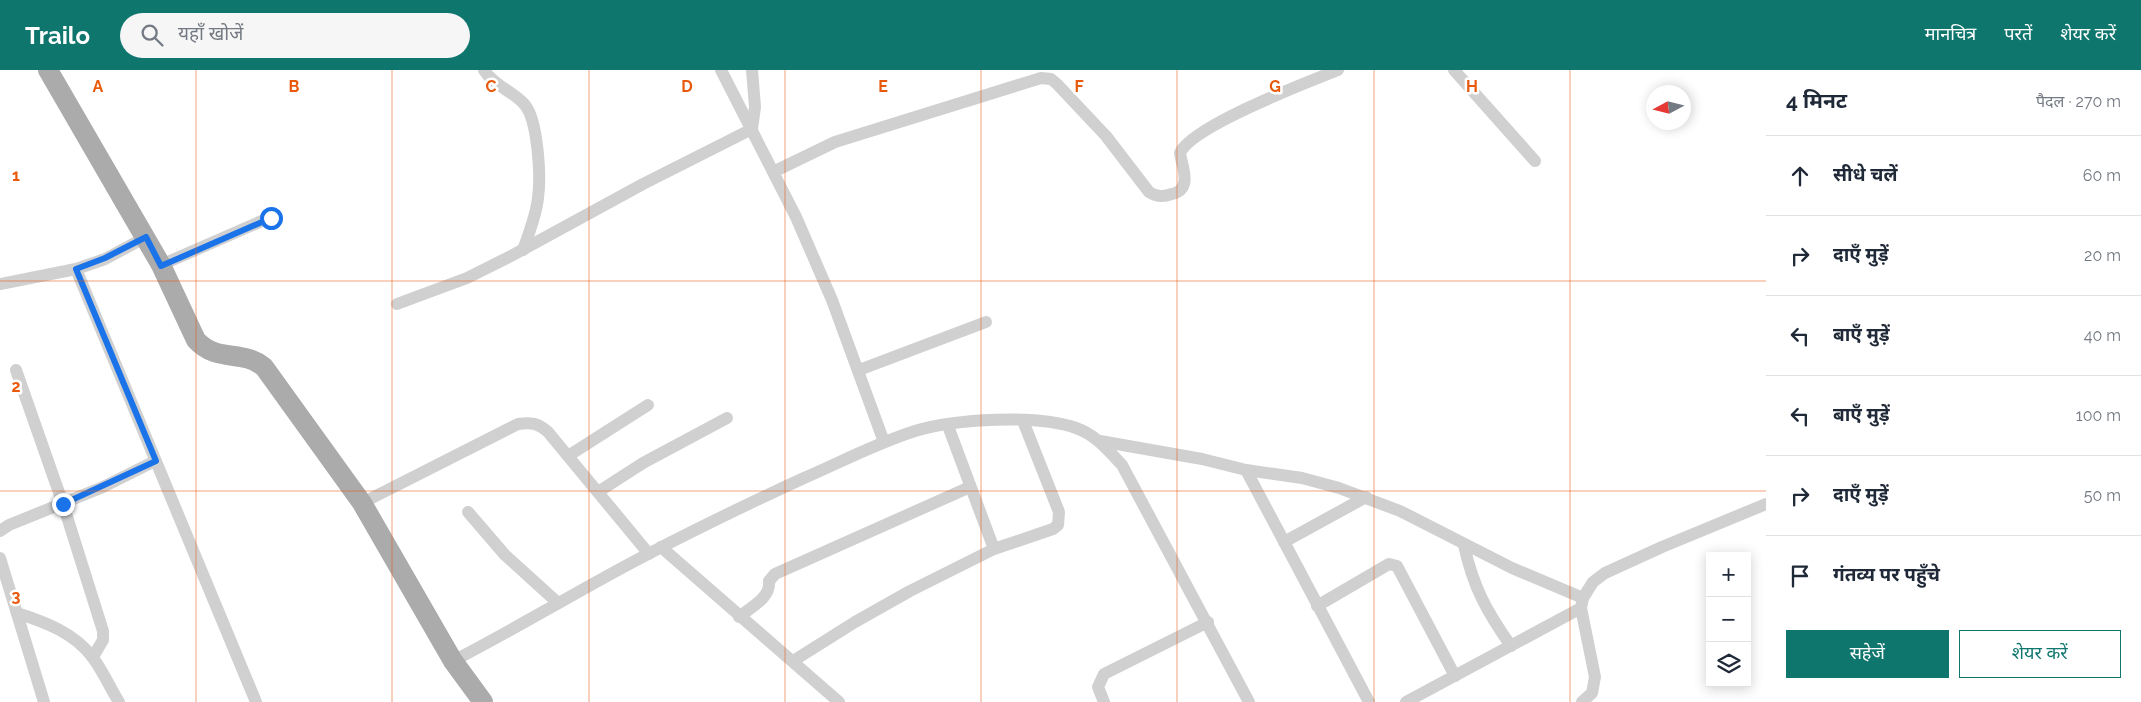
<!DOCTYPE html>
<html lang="hi">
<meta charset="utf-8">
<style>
body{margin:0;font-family:Raleway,"Noto Sans Devanagari",sans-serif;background:#f6f6f7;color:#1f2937}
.controls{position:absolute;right:15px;bottom:15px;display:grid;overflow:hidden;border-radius:0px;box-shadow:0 2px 12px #0003}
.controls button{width:45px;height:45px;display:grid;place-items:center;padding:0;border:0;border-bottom:1px solid #e0e1e3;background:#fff;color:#1f2937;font:25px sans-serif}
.compass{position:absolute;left:1646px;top:15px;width:45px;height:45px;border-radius:50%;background:#fff;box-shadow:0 2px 12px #0003;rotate:263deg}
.stop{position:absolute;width:15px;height:15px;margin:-11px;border:4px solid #1a73e8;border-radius:50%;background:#fff}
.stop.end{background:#1a73e8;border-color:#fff;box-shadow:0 1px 5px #0008}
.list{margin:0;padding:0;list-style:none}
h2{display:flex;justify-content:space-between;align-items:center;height:65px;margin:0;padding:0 20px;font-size:21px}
h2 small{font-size:16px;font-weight:400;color:#747a83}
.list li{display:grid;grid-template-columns:32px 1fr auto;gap:15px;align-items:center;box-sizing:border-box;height:80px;padding:0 20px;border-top:1px solid #e0e1e3}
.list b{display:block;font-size:19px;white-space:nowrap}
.list em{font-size:16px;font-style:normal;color:#747a83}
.actions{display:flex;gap:10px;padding:15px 20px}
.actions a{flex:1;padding:11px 0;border:1px solid #0f766e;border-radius:0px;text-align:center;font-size:18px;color:#0f766e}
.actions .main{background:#0f766e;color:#fff}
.icon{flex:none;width:28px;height:28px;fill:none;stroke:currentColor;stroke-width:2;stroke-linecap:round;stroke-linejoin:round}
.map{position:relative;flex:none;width:1766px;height:632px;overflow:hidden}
header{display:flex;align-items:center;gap:30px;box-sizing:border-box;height:70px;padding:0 25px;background:#0f766e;color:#fff}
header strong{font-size:24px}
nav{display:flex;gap:28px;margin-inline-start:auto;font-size:18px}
.search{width:350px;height:45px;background:#f6f6f7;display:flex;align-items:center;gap:12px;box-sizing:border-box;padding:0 18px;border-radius:28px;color:#747a83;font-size:19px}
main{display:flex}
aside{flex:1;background:#fff}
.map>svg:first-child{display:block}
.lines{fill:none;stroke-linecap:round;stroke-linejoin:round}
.street{stroke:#d0d0d0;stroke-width:12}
.primary{stroke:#ababab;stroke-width:20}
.route{stroke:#1a73e8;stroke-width:6}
.grid{fill:none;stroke:#e8590c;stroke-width:1;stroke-opacity:0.55}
.grid-label{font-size:16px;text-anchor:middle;font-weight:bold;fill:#e8590c;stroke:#fff;stroke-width:5;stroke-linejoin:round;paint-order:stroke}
</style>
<header>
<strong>Trailo</strong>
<div class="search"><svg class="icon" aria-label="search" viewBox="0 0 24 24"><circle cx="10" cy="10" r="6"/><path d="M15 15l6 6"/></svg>यहाँ खोजें</div>
<nav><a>मानचित्र</a><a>परतें</a><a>शेयर करें</a></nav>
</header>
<main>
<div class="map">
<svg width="1766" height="632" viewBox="0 0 1766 632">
<rect width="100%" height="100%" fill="#fff"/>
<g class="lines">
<g class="street">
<path d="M484,0C494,16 513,21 525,35C538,51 541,107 538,128C536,146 529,163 523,180"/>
<path d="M721,0L796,147L832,230L884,372"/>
<path d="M1454,0L1535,91"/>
<path d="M773,102L835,72L1041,8L1051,9L1057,14L1106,66L1149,122C1157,127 1163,127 1172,124C1193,119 1182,97 1180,83C1192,56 1308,12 1338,0"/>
<path d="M161,195L271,147"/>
<path d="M76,199L256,632"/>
<path d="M0,214L76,199L105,189L146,167"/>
<path d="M397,234L467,208L511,186L643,114L752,59L755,37L752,0"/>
<path d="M16,300L63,434L103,561V570L93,587"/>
<path d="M859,300L986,252"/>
<path d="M948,356L994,479"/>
<path d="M1100,371L1202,389L1246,400L1302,408L1339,418L1400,441L1512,498L1583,528"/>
<path d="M568,386L648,335"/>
<path d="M1246,400L1369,632"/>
<path d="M598,422L643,393L727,348"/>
<path d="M362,433L518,354C531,352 538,353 548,362L649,484"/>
<path d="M468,442L505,485L558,533"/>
<path d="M0,461L9,455L103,417L155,391"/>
<path d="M1284,472L1366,427"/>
<path d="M1464,475C1473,517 1487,542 1511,576"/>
<path d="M661,477L839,632"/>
<path d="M0,488L44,632"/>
<path d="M1317,536L1389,494L1397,496L1455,606"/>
<path d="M17,543C45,552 75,563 93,588C103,601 110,618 119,632"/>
<path d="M739,547C751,537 771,528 769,511L775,504L970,417"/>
<path d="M453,591C509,562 563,530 618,500C679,467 741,437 804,408C841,392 877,373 915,361C955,349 1036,344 1076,358C1096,365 1108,380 1122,395L1249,632"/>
<path d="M793,591L855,552L910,521L994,479L1053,459L1058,455L1059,442L1023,351"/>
<path d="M1104,632L1098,617L1104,604L1208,552"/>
<path d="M1406,632L1581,538"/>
<path d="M1582,632L1592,623L1595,607L1581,538L1583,528L1593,512L1605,503L1662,477L1766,434"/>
</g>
<path class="primary" d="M48,0L161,195L196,270C217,293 242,279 264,297L362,433L453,591L483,632"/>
</g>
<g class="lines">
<path class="route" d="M63,434L156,391L76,199L105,188L146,167L161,196L271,148"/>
</g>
<path class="grid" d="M196,0V632M392,0V632M589,0V632M785,0V632M981,0V632M1177,0V632M1374,0V632M1570,0V632M0,211H1766M0,421H1766"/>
<g class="grid-label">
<text x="98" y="22">A</text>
<text x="294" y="22">B</text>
<text x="491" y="22">C</text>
<text x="687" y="22">D</text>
<text x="883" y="22">E</text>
<text x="1079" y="22">F</text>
<text x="1275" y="22">G</text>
<text x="1472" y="22">H</text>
<text x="16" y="111">1</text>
<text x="16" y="322">2</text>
<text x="16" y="532">3</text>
</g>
</svg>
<div class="controls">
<button>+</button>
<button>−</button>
<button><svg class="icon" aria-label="layers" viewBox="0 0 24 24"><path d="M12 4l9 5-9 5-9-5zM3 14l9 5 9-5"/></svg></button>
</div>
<svg class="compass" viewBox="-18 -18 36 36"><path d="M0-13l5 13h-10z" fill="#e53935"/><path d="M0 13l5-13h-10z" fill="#747a83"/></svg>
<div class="stop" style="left:271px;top:148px"></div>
<div class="stop end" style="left:63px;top:434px"></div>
</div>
<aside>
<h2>4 मिनट<small>पैदल · 270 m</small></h2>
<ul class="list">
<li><svg class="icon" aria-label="ahead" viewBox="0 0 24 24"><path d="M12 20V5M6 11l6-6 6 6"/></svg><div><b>सीधे चलें</b></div><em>60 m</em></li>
<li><svg class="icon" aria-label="right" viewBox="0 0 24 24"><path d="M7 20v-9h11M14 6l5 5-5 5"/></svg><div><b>दाएँ मुड़ें</b></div><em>20 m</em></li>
<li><svg class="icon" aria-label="left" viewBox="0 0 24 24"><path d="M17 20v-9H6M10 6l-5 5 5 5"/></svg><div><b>बाएँ मुड़ें</b></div><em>40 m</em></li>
<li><svg class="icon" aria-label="left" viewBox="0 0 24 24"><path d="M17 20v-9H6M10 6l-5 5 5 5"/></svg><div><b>बाएँ मुड़ें</b></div><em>100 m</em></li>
<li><svg class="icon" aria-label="right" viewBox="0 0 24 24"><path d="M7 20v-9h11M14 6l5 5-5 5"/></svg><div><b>दाएँ मुड़ें</b></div><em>50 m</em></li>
<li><svg class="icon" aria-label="arrive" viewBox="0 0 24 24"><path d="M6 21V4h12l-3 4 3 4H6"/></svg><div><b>गंतव्य पर पहुँचे</b></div></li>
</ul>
<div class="actions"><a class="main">सहेजें</a><a>शेयर करें</a></div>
</aside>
</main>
